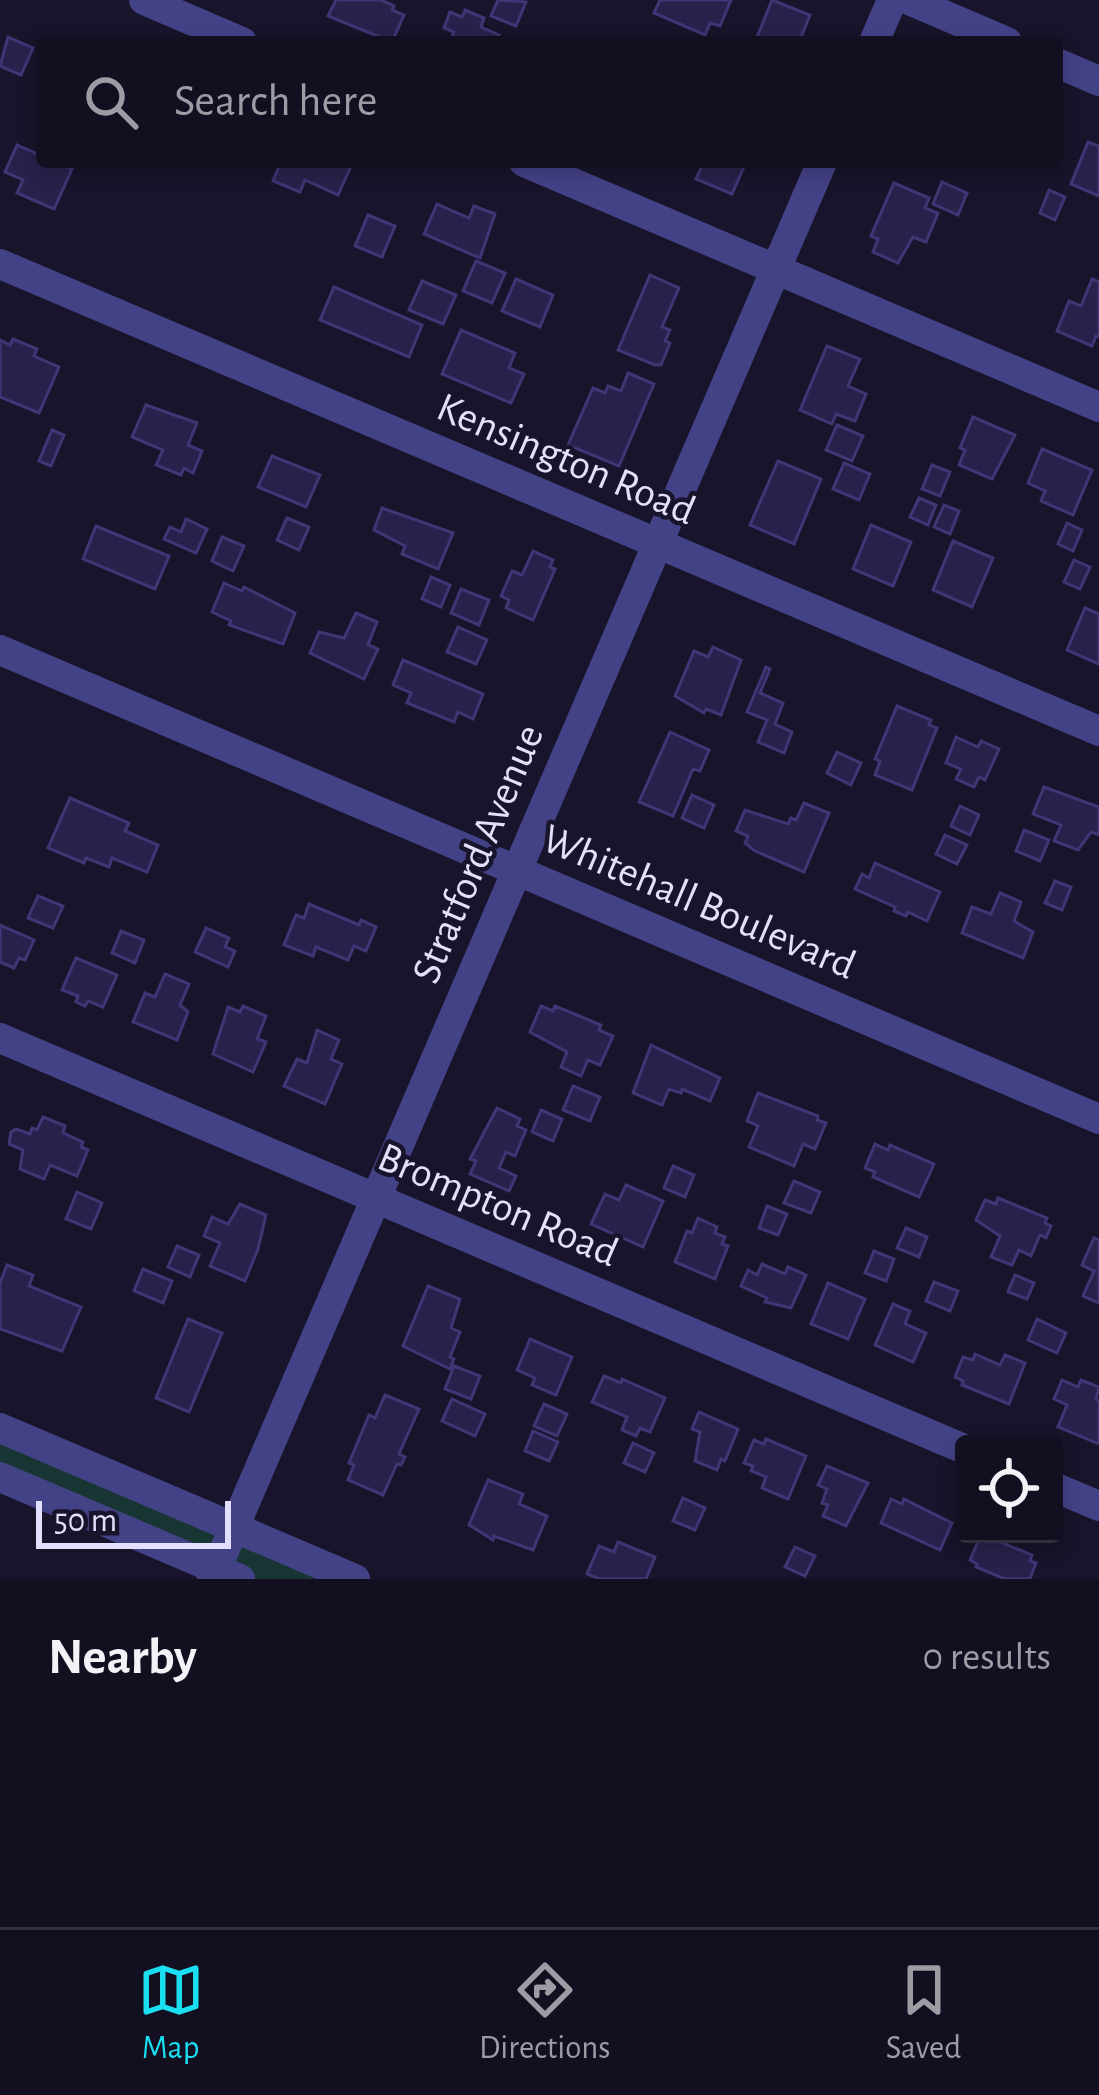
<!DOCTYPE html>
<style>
body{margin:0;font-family:"Alegreya Sans",sans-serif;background:#1e1d2d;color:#f1f3f6}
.controls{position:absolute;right:36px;bottom:36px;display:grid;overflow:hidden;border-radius:12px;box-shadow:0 6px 18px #0003}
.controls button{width:108px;height:108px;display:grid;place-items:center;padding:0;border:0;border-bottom:3px solid #302f3e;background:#110f20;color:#f1f3f6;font:60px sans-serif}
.scale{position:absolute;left:36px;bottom:30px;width:195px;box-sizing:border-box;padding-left:12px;border:6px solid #e3e0fd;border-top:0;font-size:33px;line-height:42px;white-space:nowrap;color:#e3e0fd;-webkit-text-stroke:9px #17142b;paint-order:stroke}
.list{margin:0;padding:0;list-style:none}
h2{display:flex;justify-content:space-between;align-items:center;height:156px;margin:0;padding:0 48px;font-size:51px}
h2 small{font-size:39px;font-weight:400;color:#9c9ca5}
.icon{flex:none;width:66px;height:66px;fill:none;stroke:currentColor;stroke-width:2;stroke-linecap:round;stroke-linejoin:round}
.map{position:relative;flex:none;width:1099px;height:1579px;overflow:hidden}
.search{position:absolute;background:#110f20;box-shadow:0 6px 18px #0003;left:36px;right:36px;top:36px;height:132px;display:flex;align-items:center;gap:30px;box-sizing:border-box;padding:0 42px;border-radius:12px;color:#9c9ca5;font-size:45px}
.sheet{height:348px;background:#110f20}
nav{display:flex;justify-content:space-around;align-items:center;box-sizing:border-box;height:168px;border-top:3px solid #302f3e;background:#110f20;font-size:33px;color:#9c9ca5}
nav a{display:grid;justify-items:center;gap:6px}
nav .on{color:#1addef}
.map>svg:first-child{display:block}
.green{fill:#173533}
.building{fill:#29214b;stroke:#403575;stroke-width:3}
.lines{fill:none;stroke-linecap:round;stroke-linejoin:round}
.minor{stroke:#444287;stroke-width:30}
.labels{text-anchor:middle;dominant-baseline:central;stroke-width:9;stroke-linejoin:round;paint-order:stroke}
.street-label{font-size:42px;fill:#e3e0fd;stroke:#17142b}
</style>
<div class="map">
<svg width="1099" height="1579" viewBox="0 0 1099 1579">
<rect width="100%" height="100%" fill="#17142b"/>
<path class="green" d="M0,1432L345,1579H253L0,1471Z"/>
<g class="building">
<path d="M336,0H381L394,6L392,10L404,15L392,42L328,16Z"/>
<path d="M498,0L526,2L516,26L491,16Z"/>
<path d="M660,0H731L720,26L710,23L705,35L654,13Z"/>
<path d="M772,0L810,15L799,42H755Z"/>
<path d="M465,10L484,18L481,27L499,35L497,42H450L454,32L444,28L450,12L462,17Z"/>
<path d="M8,37L33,48L21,75L0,66Z"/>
<path d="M1088,142L1099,146V196L1071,184Z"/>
<path d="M17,145L42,156V162H55L72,169L54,209L17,193L23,180L5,172Z"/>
<path d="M281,162H353L338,195L305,180L300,192L273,181Z"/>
<path d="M704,162H746L732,194L696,179Z"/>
<path d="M942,182L967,193L958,215L933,204Z"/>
<path d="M894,183L929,198L925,208L938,213L926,242L913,237L898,263L873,252L878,239L871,236Z"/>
<path d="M1049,190L1065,197L1055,220L1040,213Z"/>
<path d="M437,204L469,218L474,206L495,214L480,258L424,234Z"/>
<path d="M368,215L395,226L382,257L355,246Z"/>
<path d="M476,261L505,273L492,303L463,291Z"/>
<path d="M650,275L679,288L662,327L670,330L665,341L670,343L661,365H655L618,350Z"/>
<path d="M516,279L553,295L540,327L502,311Z"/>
<path d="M1092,279L1099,282V337L1096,336L1092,346L1057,331L1069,301L1081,306Z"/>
<path d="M422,281L456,295L443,324L409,310Z"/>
<path d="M334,287L422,325L409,357L320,320Z"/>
<path d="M461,330L515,353L509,368L524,374L511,403L442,374Z"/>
<path d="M13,339L37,349L34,356L59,367L39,413L0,397V340L10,345Z"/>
<path d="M827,346L860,359L848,386L866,394L855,421L836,414L832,424L800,410Z"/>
<path d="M628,373L654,384L619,466L568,445L593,388L605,393L608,386L621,391Z"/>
<path d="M146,405L197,423L188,445L202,451L193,473L184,468L181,475L156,465L163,450L132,437Z"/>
<path d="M973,417L1015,435L992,479L959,465L965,450L960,448Z"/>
<path d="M837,425L863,436L852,461L826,450Z"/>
<path d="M52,430L64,435L51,466L39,461Z"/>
<path d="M1042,449L1092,470L1073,515L1041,501L1045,491L1028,483Z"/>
<path d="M272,456L320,475L306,507L258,487Z"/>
<path d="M778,461L821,479L794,544L750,525Z"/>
<path d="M844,463L870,474L859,500L833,489Z"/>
<path d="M932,465L950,472L940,496L922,489Z"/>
<path d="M919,498L936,505L928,525L910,517Z"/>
<path d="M944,505L959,511L950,534L934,527Z"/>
<path d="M382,508L453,533L438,569L402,554L405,546L374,530Z"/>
<path d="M287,518L309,527L299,550L277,540Z"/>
<path d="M186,519L207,529L196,553L164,539L170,527L181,532Z"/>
<path d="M1067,523L1082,530L1073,551L1058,544Z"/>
<path d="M871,525L911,542L893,586L853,569Z"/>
<path d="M96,526L169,556L155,589L83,559Z"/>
<path d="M222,537L244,546L233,571L212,561Z"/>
<path d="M953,541L993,558L972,607L933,590Z"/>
<path d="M533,551L553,560L550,567L555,569L533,620L506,608L509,600L501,596L512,571L522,575Z"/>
<path d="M1074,560L1090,567L1080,589L1064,582Z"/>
<path d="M431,577L450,585L441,607L422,599Z"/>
<path d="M224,583L242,591L244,587L295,613L283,644L229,625L231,621L212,612Z"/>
<path d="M461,589L489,600L479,625L451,613Z"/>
<path d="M1085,608L1099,614V664L1067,650Z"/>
<path d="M356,613L377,622L368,645L378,649L364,679L310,653L319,632L344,638Z"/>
<path d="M458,627L487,640L476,664L447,652Z"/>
<path d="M713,647L741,660L721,715L706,709L704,713L675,696L694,651L708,657Z"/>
<path d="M403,660L483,694L473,719L458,712L454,722L407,703L411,693L393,685Z"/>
<path d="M766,667L770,669L760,693L783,703L775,724L792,732L784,753L758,742L767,720L747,712Z"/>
<path d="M897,706L931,720L929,725L937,728L912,790L875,775L880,761L875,759Z"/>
<path d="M670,732L709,750L700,771L693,769L673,816L639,802Z"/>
<path d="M956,737L978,747L981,741L999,749L985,780L979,777L974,787L956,779L961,769L946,763Z"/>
<path d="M837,752L861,763L851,785L827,773Z"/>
<path d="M1044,787L1099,807V835L1091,832L1078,850L1054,841L1061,825L1033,814Z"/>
<path d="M692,795L714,805L704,828L682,818Z"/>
<path d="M70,798L129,823L125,831L158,845L147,872L112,858L109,867L86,858L84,863L48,848Z"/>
<path d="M804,803L829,813L804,872L755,851L745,843L748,836L736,831L745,810L788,824L791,818L796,820Z"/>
<path d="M960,806L979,815L970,835L951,826Z"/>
<path d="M1024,830L1049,840L1040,861L1016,851Z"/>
<path d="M945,835L967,845L957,864L936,854Z"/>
<path d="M875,863L940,892L927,921L908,912L906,916L894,911L895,907L855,889L862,874L869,878Z"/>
<path d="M1055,881L1071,887L1062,910L1045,903Z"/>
<path d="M1000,893L1021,902L1014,921L1033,932L1023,958L962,933L972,907L991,914Z"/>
<path d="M38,896L63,906L53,928L28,918Z"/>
<path d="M309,904L359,925L361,920L376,927L366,951L354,946L348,960L316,947L313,956L284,945L296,915L304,918Z"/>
<path d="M0,925L34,940L25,960L19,958L14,968L0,962Z"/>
<path d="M206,928L229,938L225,947L235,951L228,967L195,952Z"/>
<path d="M121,931L144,940L135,963L112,953Z"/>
<path d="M76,958L117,975L103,1007L88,1001L85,1006L76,1002L78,996L62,990Z"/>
<path d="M165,974L189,984L180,1005L188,1012L177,1040L133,1022L145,993L155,997Z"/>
<path d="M243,1006L266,1016L257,1039L266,1042L253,1072L213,1054L228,1007L240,1012Z"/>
<path d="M541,1006L553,1011L555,1006L601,1025L599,1030L613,1036L600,1065L588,1060L581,1076L561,1067L567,1052L530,1032Z"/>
<path d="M317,1030L339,1040L331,1059L342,1064L325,1104L284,1086L297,1059L307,1063Z"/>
<path d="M651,1045L720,1078L710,1101L682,1089L681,1093L669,1089L662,1105L633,1093Z"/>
<path d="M573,1086L600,1097L590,1121L563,1110Z"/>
<path d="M758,1093L818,1116L817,1120L826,1123L815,1149L803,1144L794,1166L749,1147L758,1126L747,1121Z"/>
<path d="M497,1108L520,1119L517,1126L526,1130L515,1156L506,1152L499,1168L516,1176L509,1191L470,1174L476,1161L470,1159Z"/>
<path d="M541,1110L562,1119L553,1141L532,1132Z"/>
<path d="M43,1117L65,1126L63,1133L83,1142L81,1147L88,1150L77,1176L50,1165L44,1179L20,1169L23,1150L9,1144L11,1132L16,1129L30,1134L32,1128L37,1130Z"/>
<path d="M875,1144L888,1150L890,1145L934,1164L919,1197L873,1177L875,1172L865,1168Z"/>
<path d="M673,1166L694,1175L685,1197L664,1188Z"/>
<path d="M794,1181L820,1192L811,1213L784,1203Z"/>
<path d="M626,1185L663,1201L643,1247L591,1224L605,1194L619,1200Z"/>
<path d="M77,1192L102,1203L91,1229L66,1219Z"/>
<path d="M998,1198L1047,1218L1045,1223L1051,1226L1046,1238L1040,1235L1031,1256L1019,1250L1012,1265L991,1257L1000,1236L976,1220L985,1200L996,1204Z"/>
<path d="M240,1204L266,1215L258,1249L245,1281L210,1266L220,1243L204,1236L212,1217L228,1224Z"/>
<path d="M767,1206L787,1214L778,1235L759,1228Z"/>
<path d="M698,1218L717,1227L715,1233L725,1237L722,1244L728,1246L715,1279L675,1262L687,1231L692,1233Z"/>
<path d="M906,1228L927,1237L919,1257L897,1248Z"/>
<path d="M1094,1238L1099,1240V1303L1083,1296L1094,1271L1082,1265Z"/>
<path d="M177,1246L199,1255L190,1277L168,1267Z"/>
<path d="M874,1251L894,1259L886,1281L865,1273Z"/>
<path d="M762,1264L785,1274L788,1267L806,1275L791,1308L765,1302L767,1298L741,1286L748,1270L757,1275Z"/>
<path d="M7,1265L33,1275L29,1286L81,1307L62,1351L0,1329V1283Z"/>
<path d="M143,1269L172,1281L163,1303L134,1291Z"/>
<path d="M1015,1275L1034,1283L1027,1299L1008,1292Z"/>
<path d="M934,1282L958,1291L950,1311L926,1301Z"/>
<path d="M828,1283L865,1299L848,1339L811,1324Z"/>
<path d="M428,1286L460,1299L451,1328L460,1332L450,1357L454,1359L450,1369L403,1346Z"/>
<path d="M893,1304L910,1311L905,1324L926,1333L913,1362L875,1345Z"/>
<path d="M188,1319L222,1333L189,1412L156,1398Z"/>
<path d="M1037,1319L1066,1333L1057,1353L1028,1340Z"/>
<path d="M530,1339L572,1357L556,1395L532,1385L535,1378L517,1370Z"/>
<path d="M975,1354L1000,1365L1005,1355L1025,1363L1009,1404L962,1385L963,1381L955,1377L963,1357L973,1360Z"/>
<path d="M454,1366L480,1376L471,1399L445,1389Z"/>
<path d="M604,1376L621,1383L622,1379L665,1398L650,1432L640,1428L636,1436L622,1430L627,1417L592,1402Z"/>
<path d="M1062,1380L1078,1387L1081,1380L1099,1387L1096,1399L1099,1401V1444L1058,1427L1067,1405L1054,1399Z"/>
<path d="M385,1395L419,1409L399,1454L405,1457L401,1465L397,1464L383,1495L348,1480L354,1465L349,1463L369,1415L375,1418Z"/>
<path d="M452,1399L485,1414L475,1436L442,1421Z"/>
<path d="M544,1404L567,1414L557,1436L534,1426Z"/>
<path d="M699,1412L738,1429L725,1461L721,1459L717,1470L695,1461L700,1432L692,1429Z"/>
<path d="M533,1431L558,1442L549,1461L525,1451Z"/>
<path d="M766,1439L806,1456L788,1499L762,1488L766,1477L751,1471L753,1466L744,1463L754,1440L764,1444Z"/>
<path d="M633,1443L654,1453L645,1472L624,1463Z"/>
<path d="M827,1466L868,1483L846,1526L823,1516L828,1505L822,1503L827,1489L818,1485Z"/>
<path d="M488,1480L523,1494L519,1504L547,1516L533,1550L494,1536L493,1540L469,1525Z"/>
<path d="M683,1498L705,1508L695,1530L673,1521Z"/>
<path d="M891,1499L902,1504L904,1499L952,1523L940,1550L881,1523Z"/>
<path d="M988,1537L1032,1555L1030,1561L1036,1563L1030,1579H1005L976,1567L977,1564L970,1560L979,1539L985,1542Z"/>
<path d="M618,1542L655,1557L646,1579H600L587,1574L599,1546L614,1552Z"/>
<path d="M795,1547L815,1556L805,1576L785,1567Z"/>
</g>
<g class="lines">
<g class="minor">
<path d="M144,0L242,42"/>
<path d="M909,0L1007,42"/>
<path d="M874,42L892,0"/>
<path d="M1057,63L1099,81"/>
<path d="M524,162L1099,407"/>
<path d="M0,264L1099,731"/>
<path d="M0,650L1099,1119"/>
<path d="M0,1038L964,1449"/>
<path d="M0,1428L355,1579"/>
<path d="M0,1477L240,1579"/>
<path d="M1054,1487L1099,1506"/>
<path d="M212,1579L822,162"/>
</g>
</g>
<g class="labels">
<g class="street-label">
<text transform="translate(566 459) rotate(23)">Kensington Road</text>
<text transform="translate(478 854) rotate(-67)">Stratford Avenue</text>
<text transform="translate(699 902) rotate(23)">Whitehall Boulevard</text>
<text transform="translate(498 1205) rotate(23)">Brompton Road</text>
</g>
</g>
</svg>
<div class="controls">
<button><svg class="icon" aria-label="locate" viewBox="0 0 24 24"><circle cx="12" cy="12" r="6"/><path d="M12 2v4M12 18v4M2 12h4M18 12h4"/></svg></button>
</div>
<div class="scale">50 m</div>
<div class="search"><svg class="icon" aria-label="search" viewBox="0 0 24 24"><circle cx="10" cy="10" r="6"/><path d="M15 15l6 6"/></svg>Search here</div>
</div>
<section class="sheet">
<h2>Nearby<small>0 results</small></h2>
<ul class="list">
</ul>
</section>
<nav>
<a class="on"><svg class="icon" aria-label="map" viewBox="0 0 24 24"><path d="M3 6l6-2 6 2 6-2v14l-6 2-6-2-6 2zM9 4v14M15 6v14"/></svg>Map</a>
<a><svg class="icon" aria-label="directions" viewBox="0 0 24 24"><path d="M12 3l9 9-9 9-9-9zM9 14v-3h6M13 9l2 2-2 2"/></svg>Directions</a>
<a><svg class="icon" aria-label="saved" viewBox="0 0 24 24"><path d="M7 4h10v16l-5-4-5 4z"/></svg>Saved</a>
</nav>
